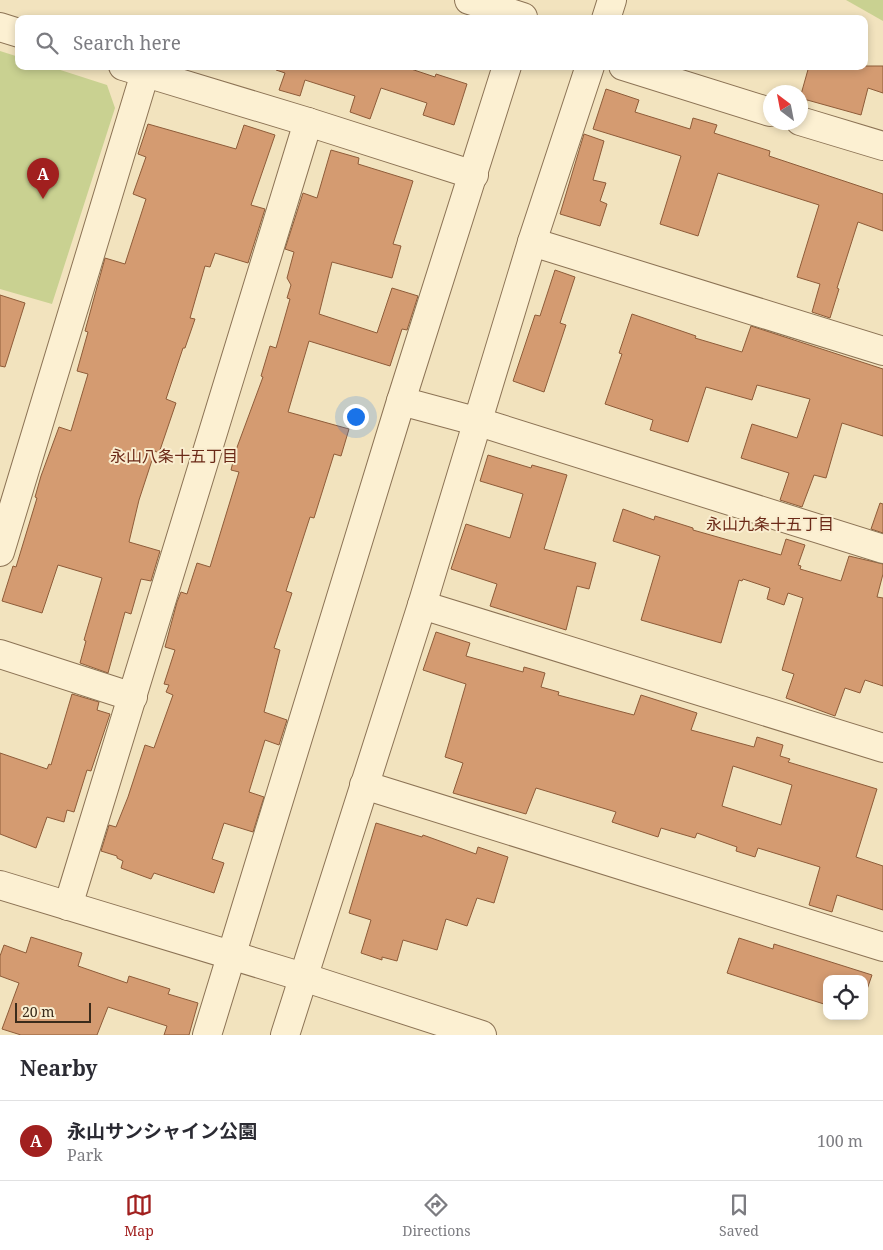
<!DOCTYPE html>
<meta charset="utf-8">
<style>
body{margin:0;font-family:"Noto Serif","Noto Sans JP",serif;background:#f7f7f7;color:#2b2b33}
.controls{position:absolute;right:15px;bottom:15px;display:grid;overflow:hidden;border-radius:10px;box-shadow:0 2px 8px #0003}
.controls button{width:45px;height:45px;display:grid;place-items:center;padding:0;border:0;border-bottom:1px solid #e1e1e2;background:#fff;color:#2b2b33;font:25px sans-serif}
.compass{position:absolute;left:763px;top:85px;width:45px;height:45px;border-radius:50%;background:#fff;box-shadow:0 2px 8px #0003;rotate:328deg}
.scale{position:absolute;left:15px;bottom:12px;width:76px;box-sizing:border-box;padding-left:5px;border:2px solid #3a2b1b;border-top:0;font-size:14px;line-height:18px;white-space:nowrap;color:#3a2b1b;-webkit-text-stroke:4px #f9edcf;paint-order:stroke}
.you{position:absolute;left:355px;top:416px;width:18px;height:18px;margin:-12px;border:4px solid #fff;border-radius:50%;background:#1a73e8;box-shadow:0 0 0 8px #1a73e833}
.badge{display:grid;place-items:center;width:32px;height:32px;border-radius:50%;background:#a1201f;color:#fff;font-size:16px;font-weight:700}
.pin{position:absolute;translate:-50% -41px;filter:drop-shadow(0 1px 2px #0008)}
.pin::after{content:'';position:absolute;top:26px;width:18px;height:15px;background:inherit;clip-path:polygon(0 0,100% 0,50% 100%)}
.list{margin:0;padding:0;list-style:none}
h2{display:flex;justify-content:space-between;align-items:center;height:65px;margin:0;padding:0 20px;font-size:21px}
h2 small{font-size:16px;font-weight:400;color:#7c7c81}
.list li{display:grid;grid-template-columns:32px 1fr auto;gap:15px;align-items:center;box-sizing:border-box;height:80px;padding:0 20px;border-top:1px solid #e1e1e2}
.list b{display:block;font-size:19px;white-space:nowrap}
.list p{margin:0;font-size:16px;white-space:nowrap;color:#7c7c81}
.list em{font-size:16px;font-style:normal;color:#7c7c81}
.icon{flex:none;width:28px;height:28px;fill:none;stroke:currentColor;stroke-width:2;stroke-linecap:round;stroke-linejoin:round}
.map{position:relative;flex:none;width:883px;height:1035px;overflow:hidden}
.search{position:absolute;background:#fff;box-shadow:0 2px 8px #0003;left:15px;right:15px;top:15px;height:55px;display:flex;align-items:center;gap:12px;box-sizing:border-box;padding:0 18px;border-radius:10px;color:#7c7c81;font-size:19px}
.sheet{height:145px;background:#fff}
nav{display:flex;justify-content:space-around;align-items:center;box-sizing:border-box;height:70px;border-top:1px solid #e1e1e2;background:#fff;font-size:14px;color:#7c7c81}
nav a{display:grid;justify-items:center;gap:2px}
nav .on{color:#a1201f}
.map>svg:first-child{display:block}
.green{fill:#c9d191}
.building{fill:#d49b71;stroke:#8e5c39;fill-rule:evenodd}
.lines{fill:none;stroke-linecap:round;stroke-linejoin:round}
.minor-casing{stroke:#8c7355;stroke-width:30}
.minor{stroke:#fcf0d2;stroke-width:28}
.labels{text-anchor:middle;dominant-baseline:central;stroke-width:4;stroke-linejoin:round;paint-order:stroke}
.neighbourhood-label{font-size:16px;fill:#6b2917;stroke:#f9edcf}
</style>
<div class="map">
<svg width="883" height="1035" viewBox="0 0 883 1035">
<rect width="100%" height="100%" fill="#f2e3be"/>
<g class="green">
<path d="M846,0H883V21Z"/>
<path d="M0,51L19,57V66H48L107,85L115,108L52,304L0,289Z"/>
</g>
<g class="building">
<path d="M277,66H402L435,77L436,74L467,84L454,125L423,115L427,103L381,88L370,119L350,112L355,96L305,80L300,96L279,90L285,73L276,70Z"/>
<path d="M809,66H883V93L868,88L861,115L800,98Z"/>
<path d="M606,89L639,100L635,112L690,129L693,118L717,125L714,133L770,151L769,156L883,194V231L858,222L837,288L839,289L830,318L812,312L820,284L797,277L819,205L718,173L698,236L660,224L681,156L593,129Z"/>
<path d="M148,124L236,149L244,125L275,135L251,205L265,209L248,263L215,253L210,267L205,266L190,318L195,319L185,348H183L166,399L176,403L159,453L155,451L139,500L129,542L160,551L151,581L141,579L131,614L125,612L108,673L80,663L86,641L84,640L102,578L58,565L42,613L2,601L13,566L16,567L37,498L35,497L41,476L59,427L71,431L88,374L77,371L88,332L85,331L105,258L125,264L146,199L133,194L146,157L138,154Z"/>
<path d="M584,134L604,141L593,180L606,183L600,201L607,204L600,226L560,214Z"/>
<path d="M331,150L359,158L358,164L413,181L393,244L401,246L392,278L332,262L319,314L377,333L392,288L418,296L407,330L402,329L390,366L309,341L288,412L349,429L341,456L334,454L314,518L310,517L286,591L292,593L274,648L280,650L264,712L287,720L279,745L265,740L249,792L264,797L253,832L224,823L212,859L224,863L214,893L154,873L151,879L121,868L123,861L117,858V856L101,851L109,825L116,827L128,797L145,745L154,748L173,695L166,692L169,685L164,684L175,650L165,647L177,602L181,592L187,594L197,563L210,567L239,472L231,470L236,450L263,377L261,376L270,346L276,348L290,299L287,298L291,285L287,278L294,252L285,249L303,193L317,198Z"/>
<path d="M555,270L575,277L560,323L566,325L544,392L513,381L535,315L540,316Z"/>
<path d="M0,295L25,303L5,367L0,366Z"/>
<path d="M632,314L696,336L695,338L742,352L751,326L883,369V436L842,423L826,478L814,475L802,507L780,500L789,473L741,458L752,424L797,438L810,399L757,385L752,400L706,387L688,442L650,430L653,420L605,404L622,354L619,353Z"/>
<path d="M488,455L531,468L532,465L567,475L544,549L596,563L589,589L577,586L566,630L490,606L497,584L451,569L466,524L510,538L523,494L480,481Z"/>
<path d="M880,503L883,504V533L871,529Z"/>
<path d="M623,509L654,520L655,516L693,528V530L781,555L786,539L805,545L798,565L801,566L800,569L841,581L849,556L883,564V574L877,597L883,598V686L865,680L860,693L845,688L835,716L786,698L794,674L782,670L803,598L788,593L784,605L767,599L770,588L743,579L742,581L739,580L721,643L641,620L660,556L613,541Z"/>
<path d="M436,632L470,643L466,656L523,672L524,667L545,673L541,687L559,692L558,695L634,715L641,695L697,713L691,730L754,747L757,737L783,745L780,756L790,759L788,762L877,789L856,857L883,866V910L837,895L832,912L809,905L820,867L758,848L755,857L736,851L737,847L697,833L695,838L661,828L658,837L612,822L616,812L536,788L526,814L453,793L463,763L445,757L466,684L423,670ZM733,766L792,785L781,825L722,806Z"/>
<path d="M72,694L99,702L97,710L110,714L91,771L87,770L74,812L67,810L64,822L47,817L36,848L0,834V753L47,769L49,764L51,765Z"/>
<path d="M376,823L422,837L423,835L476,854L478,847L508,857L494,903L477,898L467,926L446,919L437,950L403,940L397,961L382,957V960L361,953L371,920L349,913Z"/>
<path d="M31,937L82,953L78,966L127,983L129,976L170,989L168,994L198,1003L189,1035H164L167,1026L108,1007L97,1035H21L2,1029L19,983L0,976V956L4,945L26,953Z"/>
<path d="M739,938L773,949L774,944L872,975L864,998V979H827V1005L727,973Z"/>
</g>
<g class="lines">
<g class="minor-casing">
<g id="minor">
<path d="M469,0L523,17L522,19"/>
<path d="M606,19L612,0"/>
<path d="M0,27L19,33"/>
<path d="M123,66L308,122L474,175"/>
<path d="M623,66L770,112"/>
<path d="M800,121L883,146"/>
<path d="M532,242L883,351"/>
<path d="M401,401L479,422L883,549"/>
<path d="M0,552L145,73"/>
<path d="M422,605L883,748"/>
<path d="M0,654L133,697"/>
<path d="M364,785L883,947"/>
<path d="M0,885L303,977L482,1035"/>
<path d="M68,906L308,122"/>
<path d="M207,1035L401,401L507,66"/>
<path d="M285,1035L422,605L532,242L590,66"/>
</g>
</g>
<use href="#minor" class="minor"/>
</g>
<g class="labels">
<g class="neighbourhood-label">
<text x="174" y="456">永山八条十五丁目</text>
<text x="770" y="524">永山九条十五丁目</text>
</g>
</g>
</svg>
<div class="controls">
<button><svg class="icon" aria-label="locate" viewBox="0 0 24 24"><circle cx="12" cy="12" r="6"/><path d="M12 2v4M12 18v4M2 12h4M18 12h4"/></svg></button>
</div>
<svg class="compass" viewBox="-18 -18 36 36"><path d="M0-13l5 13h-10z" fill="#e53935"/><path d="M0 13l5-13h-10z" fill="#7c7c81"/></svg>
<div class="scale">20 m</div>
<div class="you"></div>
<div class="pin badge" style="left:43px;top:199px">A</div>
<div class="search"><svg class="icon" aria-label="search" viewBox="0 0 24 24"><circle cx="10" cy="10" r="6"/><path d="M15 15l6 6"/></svg>Search here</div>
</div>
<section class="sheet">
<h2>Nearby<small></small></h2>
<ul class="list">
<li><span class="badge">A</span><div><b>永山サンシャイン公園</b><p>Park</p></div><em>100 m</em></li>
</ul>
</section>
<nav>
<a class="on"><svg class="icon" aria-label="map" viewBox="0 0 24 24"><path d="M3 6l6-2 6 2 6-2v14l-6 2-6-2-6 2zM9 4v14M15 6v14"/></svg>Map</a>
<a><svg class="icon" aria-label="directions" viewBox="0 0 24 24"><path d="M12 3l9 9-9 9-9-9zM9 14v-3h6M13 9l2 2-2 2"/></svg>Directions</a>
<a><svg class="icon" aria-label="saved" viewBox="0 0 24 24"><path d="M7 4h10v16l-5-4-5 4z"/></svg>Saved</a>
</nav>
